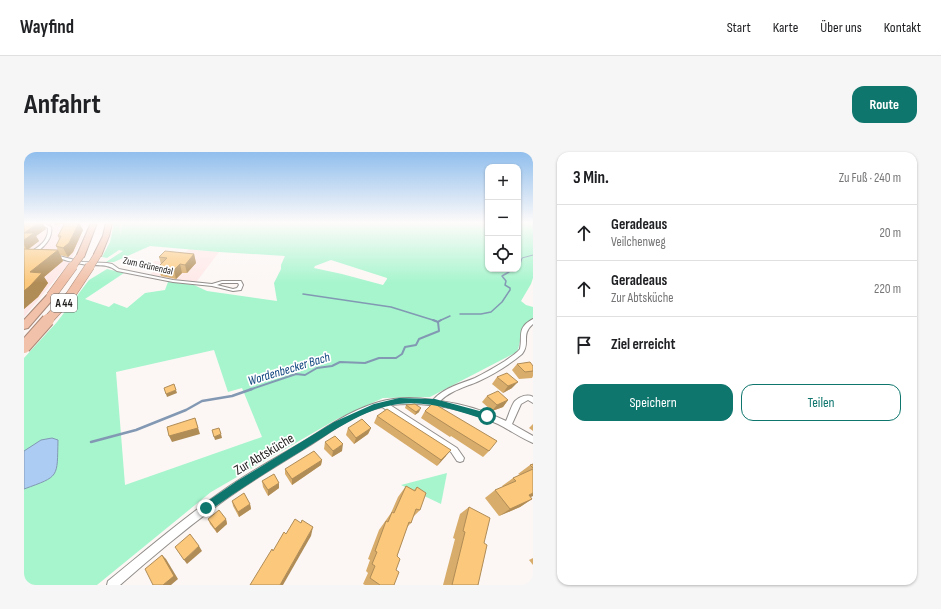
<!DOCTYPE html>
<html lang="de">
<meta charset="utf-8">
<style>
body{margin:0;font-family:"Sofia Sans Condensed",sans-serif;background:#f6f6f6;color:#202124}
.controls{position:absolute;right:12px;top:12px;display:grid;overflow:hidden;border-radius:8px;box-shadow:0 1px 3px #0004}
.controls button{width:36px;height:36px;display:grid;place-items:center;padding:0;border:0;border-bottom:1px solid #e0e0e0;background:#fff;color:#202124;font:20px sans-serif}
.stop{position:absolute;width:12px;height:12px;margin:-9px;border:3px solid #0f766e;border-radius:50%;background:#fff}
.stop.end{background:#0f766e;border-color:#fff;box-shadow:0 1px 4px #0008}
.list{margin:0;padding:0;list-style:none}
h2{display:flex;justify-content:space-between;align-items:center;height:52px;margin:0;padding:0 16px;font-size:17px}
h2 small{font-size:13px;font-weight:400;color:#757577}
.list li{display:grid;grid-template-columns:26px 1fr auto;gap:12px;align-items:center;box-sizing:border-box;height:56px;padding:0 16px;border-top:1px solid #e0e0e0}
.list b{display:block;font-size:15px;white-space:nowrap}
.list p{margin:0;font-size:13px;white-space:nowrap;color:#757577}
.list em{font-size:13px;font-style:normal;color:#757577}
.actions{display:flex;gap:8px;padding:12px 16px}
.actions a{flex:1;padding:9px 0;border:1px solid #0f766e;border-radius:12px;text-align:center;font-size:14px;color:#0f766e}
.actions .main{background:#0f766e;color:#fff}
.icon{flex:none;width:22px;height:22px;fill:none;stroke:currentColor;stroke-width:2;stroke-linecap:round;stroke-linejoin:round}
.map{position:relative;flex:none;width:509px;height:433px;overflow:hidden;border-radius:12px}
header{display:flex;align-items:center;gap:24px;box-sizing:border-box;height:56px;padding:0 20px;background:#fff;border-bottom:1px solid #e0e0e0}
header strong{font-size:19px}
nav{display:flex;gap:22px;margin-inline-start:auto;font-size:14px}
.intro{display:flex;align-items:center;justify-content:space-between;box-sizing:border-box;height:96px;padding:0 24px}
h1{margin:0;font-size:28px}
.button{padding:10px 18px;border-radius:12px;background:#0f766e;color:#fff;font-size:14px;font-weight:700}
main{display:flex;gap:24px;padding:0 24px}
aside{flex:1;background:#fff;border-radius:12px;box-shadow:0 1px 3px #0004}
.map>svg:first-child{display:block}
.industrial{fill:#fee8e7}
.green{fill:#a6f5cd;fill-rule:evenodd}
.water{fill:#acccf4;stroke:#8298b3}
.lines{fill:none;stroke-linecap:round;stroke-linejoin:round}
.stream-far3{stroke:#8298b3;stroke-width:1}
.stream-far2{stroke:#8298b3;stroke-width:1.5}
.stream-far1{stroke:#8298b3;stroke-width:2}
.stream{stroke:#8298b3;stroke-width:2.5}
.street-casing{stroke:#918d8a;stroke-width:2}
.highway-casing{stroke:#a88878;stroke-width:2}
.street{fill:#fff;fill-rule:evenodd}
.highway{fill:#f1c1a9;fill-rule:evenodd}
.highway-bridge-far2-casing{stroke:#a88878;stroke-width:8;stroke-linecap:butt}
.highway-bridge-far1-casing{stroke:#a88878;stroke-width:10;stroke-linecap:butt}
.highway-bridge-casing{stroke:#a88878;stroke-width:14;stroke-linecap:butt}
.highway-bridge-far2{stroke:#f1c1a9;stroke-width:7}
.highway-bridge-far1{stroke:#f1c1a9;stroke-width:9}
.highway-bridge{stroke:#f1c1a9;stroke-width:12}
.wall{fill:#d8ac6b}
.shaded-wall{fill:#b08c57}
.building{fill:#fbc87c;stroke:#b08c57}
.route{fill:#0f766e}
.labels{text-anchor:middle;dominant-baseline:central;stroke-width:3.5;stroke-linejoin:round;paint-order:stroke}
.far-street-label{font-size:10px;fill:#1f1d1c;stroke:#fff}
.shield{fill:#fff;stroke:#626160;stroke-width:1}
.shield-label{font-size:11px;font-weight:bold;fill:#1f1d1c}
.water-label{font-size:13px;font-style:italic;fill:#0b427c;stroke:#fff}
.near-street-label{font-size:14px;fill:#1f1d1c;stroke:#fff}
</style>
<header>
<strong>Wayfind</strong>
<nav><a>Start</a><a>Karte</a><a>Über uns</a><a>Kontakt</a></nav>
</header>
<div class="intro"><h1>Anfahrt</h1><a class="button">Route</a></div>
<main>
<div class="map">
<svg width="509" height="433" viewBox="0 0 509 433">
<rect width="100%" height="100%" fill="#fcf7f5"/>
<g class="industrial">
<path d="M0,71H59V78L56,84H60L45,111L0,165Z"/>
<path d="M165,97L195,100L170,133L123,126L131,118H125V111L128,112L131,109L140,110L154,107Z"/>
</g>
<g class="green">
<path d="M90,71H97L96,84L98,71H464V117H494V71H509V126L507,132L497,149L502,153L509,155V169L498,180L494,198L491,201L406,245L359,246L313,267L187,340L73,433H0V206L33,170L65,128L83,117L100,121L61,147L85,155L90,151L103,156L121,141L141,138L144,130L170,133L183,139L253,149L250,131L257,117V113L261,104L195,100L126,94L90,110H82L99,99L95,98L83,106L78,105L86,90ZM307,108L363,126V127L359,133L318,122L290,116L291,114ZM190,198L204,240L218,236L238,285L101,333L92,220Z"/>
<path d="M423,321L417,352L377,333Z"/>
</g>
<path class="water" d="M28,286L34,288C33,326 36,324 0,337V299L17,288Z"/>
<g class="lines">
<path class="stream-far3" d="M494,114L496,113L498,106L509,103"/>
<g class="stream-far2">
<path d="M279,142L367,155L412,169"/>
<path d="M436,162H457L467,160L478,150L486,138V136L481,133L482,129L478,124L485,120L484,117"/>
<path d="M415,169L426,164"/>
</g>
<g class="stream-far1">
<path d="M409,168L414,170"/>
<path d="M225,238L272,222L281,223L293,216L308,214L316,210L341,211L355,206H372L378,202L381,195L392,193L395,187L415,179L414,170L417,168"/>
</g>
<path class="stream" d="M67,290L112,278L162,258L178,249L208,244L228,237"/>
<g class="street-casing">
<g id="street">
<path d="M16,71H19L27,75C30,90 12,102 0,107V104C11,97 25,91 24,76L16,72Z"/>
<path d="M30,103L35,104L59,110L83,111L88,112L95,117L149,128L188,132L198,129H217L219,133L217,138L209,139L188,134L149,130L93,119C82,110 71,115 58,112C49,111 39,107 30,105ZM198,131H214L215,133L213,136L209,137L193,133Z"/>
<path d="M509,167V172C496,183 507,191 498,202C485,213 470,222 455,229C442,235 427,238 416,249C439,252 462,259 482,269C484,265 488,252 491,249C496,244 504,242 509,245V251L504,248L497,252L488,272L509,284V291C497,286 486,278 474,272C439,256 403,249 366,253L433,296L440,306L439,309L436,310L433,309L427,300L358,255C330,261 307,280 283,295C256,312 228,328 202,347C165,374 130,403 96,433H83L84,429C121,399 157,368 197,340C222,322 250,307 277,291C302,276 326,258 355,250C372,245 391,245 409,248C421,235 436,232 451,226C461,221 471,215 481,209C486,205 492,202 496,197C499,184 492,176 509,167Z"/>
</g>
</g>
<g class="highway-casing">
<g id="highway">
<path d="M67,71H73L60,105H54L53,103Z"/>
<path d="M82,71H88L85,84L77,104H71L70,102L79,84Z"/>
<path d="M27,141L30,142L32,144L30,146L4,176L0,177V168L24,142Z"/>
</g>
</g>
<use href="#street" class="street"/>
<use href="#highway" class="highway"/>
<g class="highway-bridge-far2-casing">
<g id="highway-bridge-far2">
<path d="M48,115L57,103"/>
<path d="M66,115L74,102"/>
</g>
</g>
<g class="highway-bridge-far1-casing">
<g id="highway-bridge-far1">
<path d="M27,144L49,114"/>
<path d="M23,169L46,144L66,114"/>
</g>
</g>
<g class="highway-bridge-casing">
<path id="highway-bridge" d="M0,195L24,168"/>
</g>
<use href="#highway-bridge-far2" class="highway-bridge-far2"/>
<use href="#highway-bridge-far1" class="highway-bridge-far1"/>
<use href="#highway-bridge" class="highway-bridge"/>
</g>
<g class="wall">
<path d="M0,71L22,77L12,84L15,89L5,97L34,98L32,94L35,87L34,84L40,73L38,71L37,72L31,73L30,71H55L59,78L49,100L44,105L36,103L39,109L20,125L24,131L14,145L0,157Z"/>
<path d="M170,102L172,111L163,121H158L152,127L137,124L134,115L137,112L135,105Z"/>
<path d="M493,212L509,214V224L508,226L495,227L488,218Z"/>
<path d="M473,225L488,236L479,241L468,232Z"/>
<path d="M463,244L484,248L479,255L468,259L458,250Z"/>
<path d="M409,251L465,299L459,305L427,284L426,285L397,266L401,259Z"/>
<path d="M382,253L395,260L391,263L381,256Z"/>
<path d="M353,264L422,304L413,314L350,271Z"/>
<path d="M509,272V279L505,276Z"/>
<path d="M324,276H347L344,282L330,292L322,283Z"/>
<path d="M301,290L318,299L308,305L300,297Z"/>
<path d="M298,308L297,313L268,333L261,322V317Z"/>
<path d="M509,312V344L506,345L508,347L496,355L475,364L461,346L471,338L479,335L478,334L489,326L496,323L494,322L506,313Z"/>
<path d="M238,329L255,336L244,344L239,335Z"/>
<path d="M382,334L390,338L393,335L396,358L389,365L387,371L383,375L373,404L372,418L370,433H341L339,432L344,421L342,419L346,408L344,407L355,378L367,361L374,345Z"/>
<path d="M208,349L226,352L227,357L215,365L209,354Z"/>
<path d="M445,355L460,391L454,433H419L431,387L429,386L436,362Z"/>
<path d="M184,367H202L203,372L193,381L186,372Z"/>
<path d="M509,406V413L505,408Z"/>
</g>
<g class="shaded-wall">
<path d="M14,71H19L22,77L12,84L15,89L3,98L0,93V81Z"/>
<path d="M25,71H30L26,73Z"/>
<path d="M30,71H47L40,74L38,71L37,72L31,73Z"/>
<path d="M55,71L59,78L49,100L44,105L39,96Z"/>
<path d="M34,98L39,109L20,125L24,131L14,145L0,157V139L6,120Z"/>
<path d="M170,102L172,111L163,121L161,113Z"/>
<path d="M156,112L158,121L152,127L150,118Z"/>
<path d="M494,230L488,236L479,241L484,234Z"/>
<path d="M152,238L153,241L143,245L142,242Z"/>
<path d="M484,248L479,255L468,259L473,253Z"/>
<path d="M397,256L395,260L391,263L392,260Z"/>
<path d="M171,266L176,282L148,290L145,284Z"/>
<path d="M347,276L344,282L330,292L332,286Z"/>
<path d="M197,282L198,286L191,288L190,285Z"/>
<path d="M319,292L318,299L308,305L309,299Z"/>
<path d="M427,298L422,304L413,314L417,308Z"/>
<path d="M298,308L297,313L268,333V327Z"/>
<path d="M255,331V336L244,344V338Z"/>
<path d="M509,341V344L493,351L505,343Z"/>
<path d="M508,347L496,355L475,364L486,357Z"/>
<path d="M226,352L227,357L215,365L214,360Z"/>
<path d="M202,367L203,372L193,381L191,377Z"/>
<path d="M289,375L287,384L259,433H256Z"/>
<path d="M175,394L178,399L163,412L160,408Z"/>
<path d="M138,403L142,407L154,427L147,433H139Z"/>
</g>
<g class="building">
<path d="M0,71H14L0,81Z"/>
<path d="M41,71H55L45,91L39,96L32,94L37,84H34Z"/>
<path d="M0,81H10L0,88Z"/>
<path d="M0,97L34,98L6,120L18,121L6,134L0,139Z"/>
<path d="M141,99L170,102L161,113L156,112L150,118L134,115L143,106L135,105Z"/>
<path d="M506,210L509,214V219L501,220L493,212Z"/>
<path d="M483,221L494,230L484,234L473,225Z"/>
<path d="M150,232L152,238L142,242L140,236Z"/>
<path d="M474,239L484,248L473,253L463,244Z"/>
<path d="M409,251L473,289L465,299L431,278L401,259Z"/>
<path d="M391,252L397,256L392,260L382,253Z"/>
<path d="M363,257L427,298L417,308L353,264Z"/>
<path d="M171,266L174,276L145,284L143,275Z"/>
<path d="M338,267L347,276L332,286L324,276Z"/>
<path d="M195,276L197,282L190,285L188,278Z"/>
<path d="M311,284L319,292L309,299L301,290Z"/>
<path d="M290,299L298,308L268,327L261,317Z"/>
<path d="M509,312V316L506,313Z"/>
<path d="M509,317V341L505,343L508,347L486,357L471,338L492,329L489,326Z"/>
<path d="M250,322L255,331L244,338L238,329Z"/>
<path d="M382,334L391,339L393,335L402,341L396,358L392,357L387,371L385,370L373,404L376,407L372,418L375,420L370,433H356L346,426L351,414L348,412L353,400L351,399L362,369L364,370L368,360L370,361Z"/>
<path d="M220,341L226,352L214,360L208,349Z"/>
<path d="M445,355L466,366L460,391L463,393L454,433H428L441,380L439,379Z"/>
<path d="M195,358L202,367L191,377L184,367Z"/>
<path d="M271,367L277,371L278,368L289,375L256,433H226L248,397L249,399L260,380L262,382Z"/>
<path d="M166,382L175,394L160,408L151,395Z"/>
<path d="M138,403L150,424L139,433H129L121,417Z"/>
</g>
<linearGradient id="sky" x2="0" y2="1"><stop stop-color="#90beed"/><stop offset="0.54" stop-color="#fefbfa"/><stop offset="1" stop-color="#fefbfa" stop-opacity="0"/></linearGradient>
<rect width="509" height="131" fill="url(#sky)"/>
<path class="route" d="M375,246L411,247L463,261L467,264L463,268C434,259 405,248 374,252C339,257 308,280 279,298C247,317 216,337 185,359L182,361L178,359L177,356L178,353L213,329L310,270L350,252Z"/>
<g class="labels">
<g class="far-street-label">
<text transform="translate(124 114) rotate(13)">Zum Grünendal</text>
</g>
<rect class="shield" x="27" y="142" width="26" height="18" rx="3"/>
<g class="shield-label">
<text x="40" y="151">A 44</text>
</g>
<g class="water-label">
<text transform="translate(265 217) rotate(-17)">Wordenbecker Bach</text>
</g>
<g class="near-street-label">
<text transform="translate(240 302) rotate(-31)">Zur Abtsküche</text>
</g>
</g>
</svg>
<div class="controls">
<button>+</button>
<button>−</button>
<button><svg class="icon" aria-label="locate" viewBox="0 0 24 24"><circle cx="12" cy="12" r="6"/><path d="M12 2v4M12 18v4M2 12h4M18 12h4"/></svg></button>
</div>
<div class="stop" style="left:463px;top:264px"></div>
<div class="stop end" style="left:182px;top:356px"></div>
</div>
<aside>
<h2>3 Min.<small>Zu Fuß · 240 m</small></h2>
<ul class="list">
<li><svg class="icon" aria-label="ahead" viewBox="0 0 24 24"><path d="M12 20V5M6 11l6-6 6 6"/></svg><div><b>Geradeaus</b><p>Veilchenweg</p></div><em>20 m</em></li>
<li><svg class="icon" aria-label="ahead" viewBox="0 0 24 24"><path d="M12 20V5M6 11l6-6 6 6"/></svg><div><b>Geradeaus</b><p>Zur Abtsküche</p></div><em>220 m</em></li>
<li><svg class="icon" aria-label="arrive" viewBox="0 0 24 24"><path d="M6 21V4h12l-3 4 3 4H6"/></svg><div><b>Ziel erreicht</b></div></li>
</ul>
<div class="actions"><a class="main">Speichern</a><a>Teilen</a></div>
</aside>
</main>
